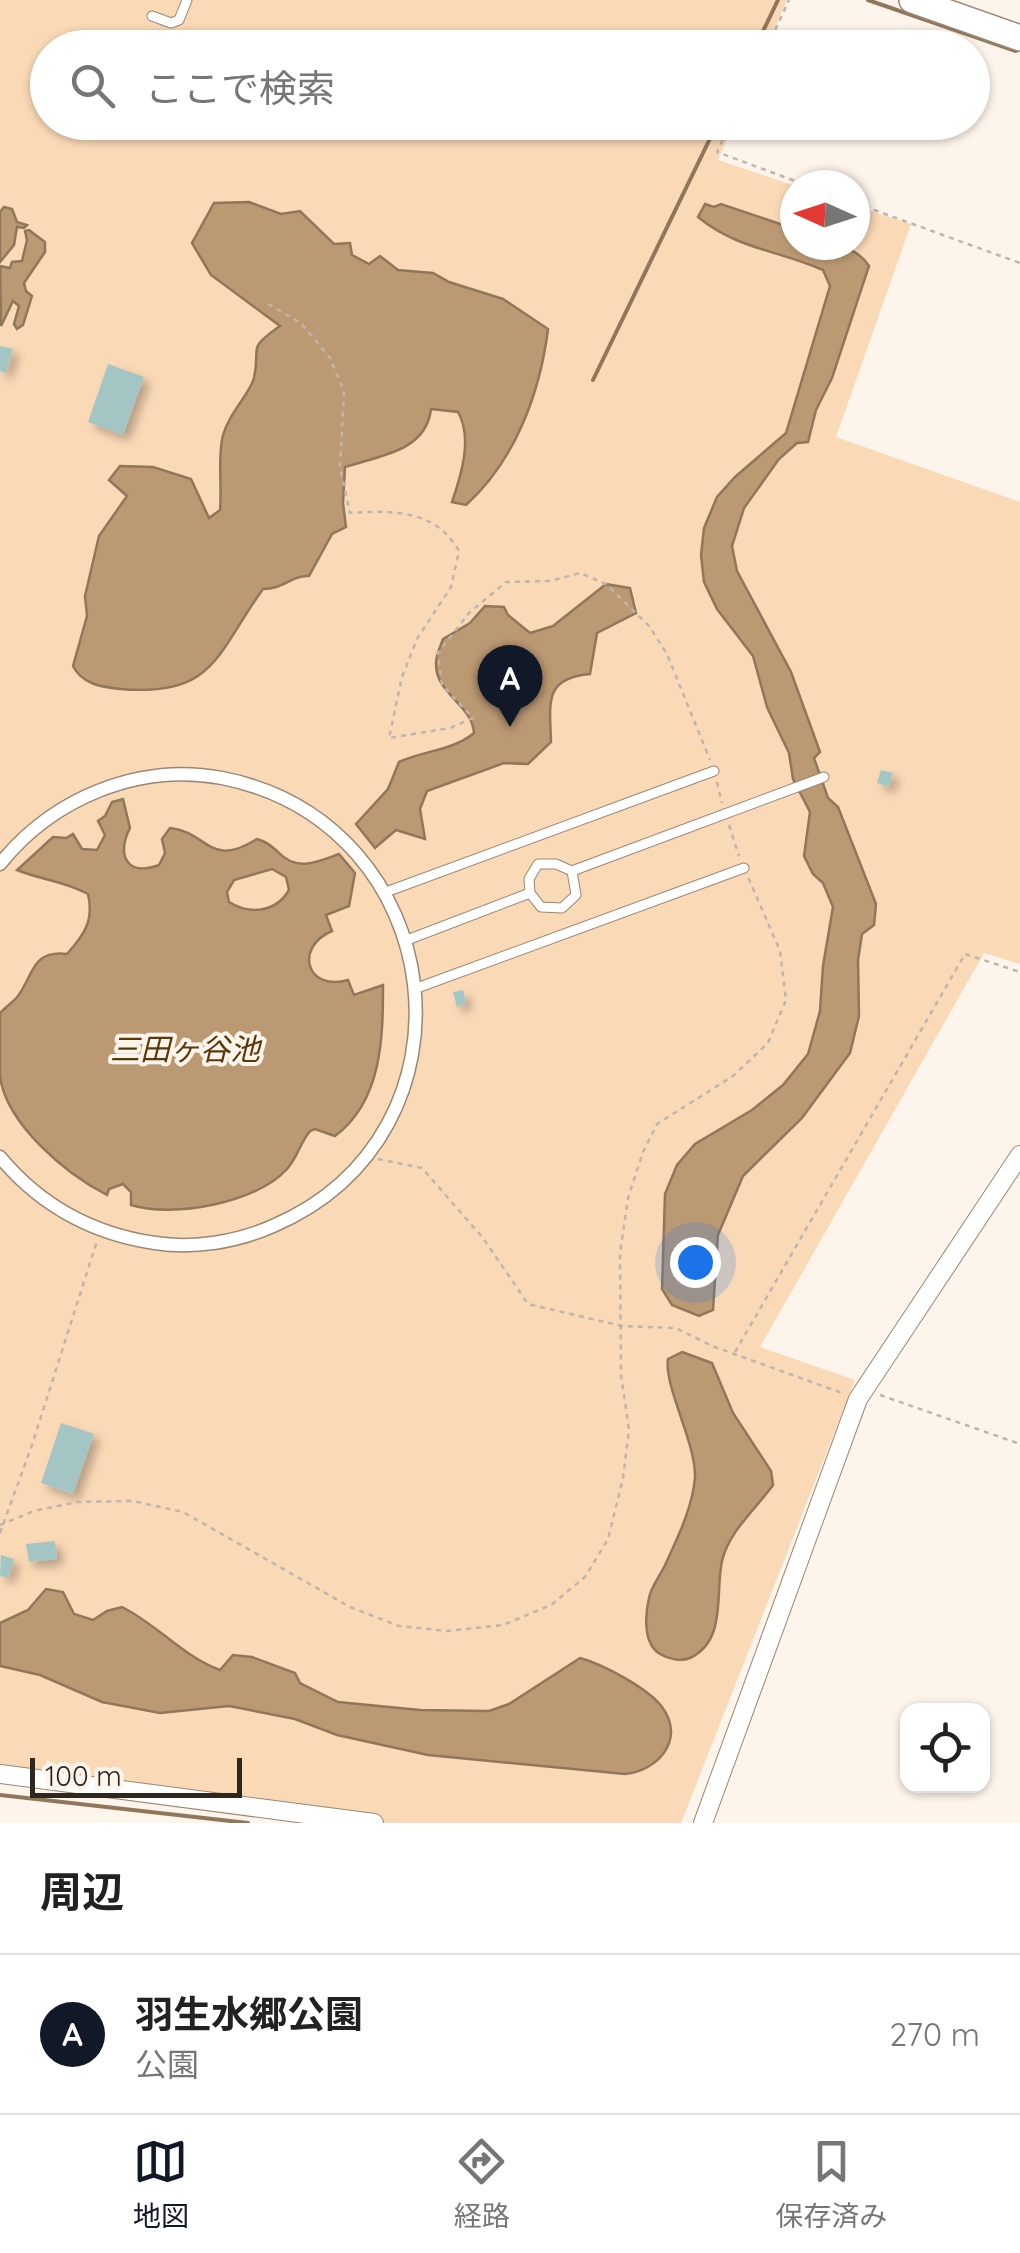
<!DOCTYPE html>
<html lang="ja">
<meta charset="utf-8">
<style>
body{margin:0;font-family:Quicksand,"Noto Sans JP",sans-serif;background:#f6f6f6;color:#222}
.controls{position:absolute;right:30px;bottom:30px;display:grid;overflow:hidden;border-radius:20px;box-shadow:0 2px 8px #0004}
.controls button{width:90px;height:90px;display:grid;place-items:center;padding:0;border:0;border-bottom:2px solid #e0e0e0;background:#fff;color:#222;font:50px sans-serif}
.compass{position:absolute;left:780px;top:170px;width:90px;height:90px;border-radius:50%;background:#fff;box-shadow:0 2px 8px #0004;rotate:273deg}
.scale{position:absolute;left:30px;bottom:25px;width:212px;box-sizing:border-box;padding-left:10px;border:5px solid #2e271e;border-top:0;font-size:28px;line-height:35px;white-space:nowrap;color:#2e271e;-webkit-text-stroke:8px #fdf4eb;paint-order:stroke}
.you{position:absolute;left:695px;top:1262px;width:35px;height:35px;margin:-25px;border:8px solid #fff;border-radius:50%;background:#1a73e8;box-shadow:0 0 0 15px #1a73e833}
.badge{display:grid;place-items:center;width:65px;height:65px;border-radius:50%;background:#111827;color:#fff;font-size:32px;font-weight:700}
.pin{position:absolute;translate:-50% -82px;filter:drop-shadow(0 2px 5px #0008)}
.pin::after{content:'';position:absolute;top:52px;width:35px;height:30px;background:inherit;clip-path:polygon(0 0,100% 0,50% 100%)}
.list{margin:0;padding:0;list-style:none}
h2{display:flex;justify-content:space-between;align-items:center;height:130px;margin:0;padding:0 40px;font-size:42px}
h2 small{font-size:32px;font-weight:400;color:#767676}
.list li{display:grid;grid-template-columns:65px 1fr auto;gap:30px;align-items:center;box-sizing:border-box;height:160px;padding:0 40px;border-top:2px solid #e0e0e0}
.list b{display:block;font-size:38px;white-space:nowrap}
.list p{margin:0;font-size:32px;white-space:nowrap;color:#767676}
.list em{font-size:32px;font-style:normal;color:#767676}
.icon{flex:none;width:55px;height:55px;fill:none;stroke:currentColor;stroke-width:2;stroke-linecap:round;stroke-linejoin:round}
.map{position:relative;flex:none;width:1020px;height:1823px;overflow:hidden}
.search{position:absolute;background:#fff;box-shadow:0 2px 8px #0004;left:30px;right:30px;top:30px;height:110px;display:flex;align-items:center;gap:25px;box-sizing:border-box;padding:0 35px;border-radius:55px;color:#767676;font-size:38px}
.sheet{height:290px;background:#fff}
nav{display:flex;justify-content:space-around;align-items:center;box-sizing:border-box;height:140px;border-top:2px solid #e0e0e0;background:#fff;font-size:28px;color:#767676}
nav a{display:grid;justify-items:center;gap:5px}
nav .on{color:#111827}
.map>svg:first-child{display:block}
.green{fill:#fad9b6}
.water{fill:#bb9973;stroke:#91775a;stroke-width:2.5;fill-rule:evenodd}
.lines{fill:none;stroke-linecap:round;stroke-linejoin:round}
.stream{stroke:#91775a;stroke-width:4}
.building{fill:#a3c5c4;filter:url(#shadow)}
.service-casing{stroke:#9a8773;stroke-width:11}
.pedestrian-casing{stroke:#9a8773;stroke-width:15}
.minor-casing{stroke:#9a8773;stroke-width:20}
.secondary-casing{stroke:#9a8773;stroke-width:28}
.path{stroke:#beb5ac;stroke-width:2.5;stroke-dasharray:5 5;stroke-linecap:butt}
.service{stroke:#fff;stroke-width:9}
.pedestrian{stroke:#fff;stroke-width:12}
.minor{stroke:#fff;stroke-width:18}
.secondary{stroke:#fff;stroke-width:25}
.labels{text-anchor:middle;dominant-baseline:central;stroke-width:8;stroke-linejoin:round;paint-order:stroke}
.water-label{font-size:30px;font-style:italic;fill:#5a3808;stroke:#fdf4eb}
</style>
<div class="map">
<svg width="1020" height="1823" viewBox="0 0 1020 1823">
<defs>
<filter id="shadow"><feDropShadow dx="6" dy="6" stdDeviation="5" flood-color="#0004"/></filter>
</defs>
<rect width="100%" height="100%" fill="#fdf4eb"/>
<path class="green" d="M0,0H787L767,47L48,48V122L734,123L718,160L795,186V245H855V206L911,224L836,437L1020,502V964L984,953L760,1347L855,1380L681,1823H373L0,1780Z"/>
<g class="water">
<path d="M249,202L281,214L300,211L334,244L350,243L352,255L369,264L380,256L398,270L433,273L449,282L503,299L548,329C540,393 515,461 466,505L452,502C461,476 473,438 458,412L431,409C426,452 378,456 345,467L343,503L346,527L332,534L309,576C292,575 284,589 263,589C216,654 215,697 120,689C101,687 82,684 73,666L87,616L85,596L99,536L127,496L109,480L120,466L153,467L191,479L209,518L220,510C222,487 218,462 222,440C226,416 250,394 254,378C261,345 246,350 280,326L211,275L192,243L214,203Z"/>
<path d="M705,204L714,207L721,204L795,229V245C822,245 853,241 869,266L832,378L816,410L808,442L797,443L779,459L744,508L732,546L737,571L791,672L820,752L814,758L828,798L838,807L876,904L874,925L862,934L858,960L859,1016L850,1053L802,1118L743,1176L718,1235L713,1310L699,1316L672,1305L662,1289L665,1194L677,1165L695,1144L752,1110L783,1085L808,1054L820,1011L823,966L833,907L823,883L813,874L804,856L810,812L793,779L789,753L767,707L753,656L717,609L704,582L701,555L704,528L717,497L735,477L786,433L830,286L823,270C777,250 737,249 698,217Z"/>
<path d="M4,207L12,209L17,222L27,225L24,228L17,227L14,245L0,262V212Z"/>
<path d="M29,230L45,242V252L24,283L26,291L32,296L23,325L17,329L14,324L19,306L13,301L1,326L0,266L10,268L12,262L22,261L27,240L25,231Z"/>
<path d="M606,584L630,588L636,613L597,633L590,674C543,678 550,704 551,742L528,764L504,763L427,791L420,809L425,839L396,830L375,848L356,824L388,789L399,762C425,750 452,751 474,733C472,704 435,694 436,663C436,655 441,645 443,639L470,623L485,606L504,607L508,615L530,633L553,626Z"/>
<path d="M123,799L130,828C116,855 127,877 159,865L165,853L162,839L170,828C208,832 209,869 257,839C267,842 270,845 278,852C297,872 317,862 339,854L355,873L349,906L326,915L332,931C294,947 306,992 348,980L354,995L383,985C383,1038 382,1101 335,1136L315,1129L310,1131C300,1143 297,1159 286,1170C256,1203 173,1218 131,1205V1192L123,1184L109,1189L107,1195C66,1174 6,1124 0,1076C0,1055 0,1033 0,1013C6,1007 13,1002 18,996C34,974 32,950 67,954C85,934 94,920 88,894C65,881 41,880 17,870L53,837L66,838L73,834L82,849L97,850L105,835L98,821L105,816L112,802ZM272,869L286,877L289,890C275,914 248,914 229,902L227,892L234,880Z"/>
<path d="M682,1352L712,1363L733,1413L771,1471L773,1485C756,1509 729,1531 722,1561C715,1592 727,1641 690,1658C681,1662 668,1659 660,1654C643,1644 645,1615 649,1598C651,1586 661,1575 666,1563C678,1537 693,1506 695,1477C696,1443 664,1387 668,1359Z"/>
<path d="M46,1589L63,1592L74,1614L93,1620L107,1611L122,1607C158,1625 182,1656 220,1670L233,1655L252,1657L295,1673L300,1683L338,1702L420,1710L489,1711L509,1704L580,1658C602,1664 648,1688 662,1707C686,1739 658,1771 625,1774L428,1755L337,1735L295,1719L229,1706L160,1713L102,1702L40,1675L0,1666V1623L28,1610Z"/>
</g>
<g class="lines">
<g class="stream">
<path d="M868,0L1016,51"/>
<path d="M755,48L778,0"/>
<path d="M593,380L718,122"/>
<path d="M0,1795L248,1823"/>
</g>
</g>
<g class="building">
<path d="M0,346L13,349L6,373L0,371Z"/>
<path d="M108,364L144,377L123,435L88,422Z"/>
<path d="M881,770L893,773L889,787L877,783Z"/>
<path d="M463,990L466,1004L457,1007L453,992Z"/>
<path d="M61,1423L94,1434L73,1494L41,1483Z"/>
<path d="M55,1541L57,1559L29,1562L26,1544Z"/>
<path d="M1,1555L14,1559L8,1578L0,1576Z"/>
</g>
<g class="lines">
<g class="service-casing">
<g id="service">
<path d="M152,16L171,23L179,20L187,0"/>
<path d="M572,871L824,777"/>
<path d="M386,892L714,771"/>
<path d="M407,940L530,893L541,907L562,908L576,895L572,871L556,864H538L529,879L530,893"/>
<path d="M417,988L744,868"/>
</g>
</g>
<g class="pedestrian-casing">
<path id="pedestrian" d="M0,864C52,799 138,762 222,778C450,823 489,1133 273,1226C237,1242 194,1249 155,1243C93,1234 40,1205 0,1157"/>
</g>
<g class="minor-casing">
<g id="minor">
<path d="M0,1774L374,1823"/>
<path d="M703,1823L858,1399L1020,1155"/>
</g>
</g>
<g class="secondary-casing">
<path id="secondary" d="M912,0L1020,38"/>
</g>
<g class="path">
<path d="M767,48L789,0"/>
<path d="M731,122L717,152L806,185"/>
<path d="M855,203L1020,263"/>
<path d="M268,304L301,323L330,358L344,391L340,467L350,513C393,510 436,510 459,551L451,587L417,639L402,677L389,738L450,728L473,718L442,685L438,653L469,613L506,582L550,581L580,573L606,584L649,626L667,654L710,760"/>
<path d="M717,782L722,803"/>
<path d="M729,825L739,856"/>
<path d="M378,1159L422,1168L483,1238L528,1304L622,1326L676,1328L712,1346L842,1393"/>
<path d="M735,1352L965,954L1020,972"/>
<path d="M880,1395L1020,1444"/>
<path d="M0,1525L34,1511L77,1502L133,1501L183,1512L350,1607L399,1626L447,1631L503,1625L551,1605L585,1577L608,1539L623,1478L629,1430L621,1375L620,1254L628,1198L643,1152L657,1124L733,1076L768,1043L786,1000L780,951L748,877"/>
<path d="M0,1533L32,1445L97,1241"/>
</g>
<use href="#service" class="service"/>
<use href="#pedestrian" class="pedestrian"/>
<use href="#minor" class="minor"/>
<use href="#secondary" class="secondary"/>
</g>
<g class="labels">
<g class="water-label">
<text x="185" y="1049">三田ヶ谷池</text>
</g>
</g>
</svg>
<div class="controls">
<button><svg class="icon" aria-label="locate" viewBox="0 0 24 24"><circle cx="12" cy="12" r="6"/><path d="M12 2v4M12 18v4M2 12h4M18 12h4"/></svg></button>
</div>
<svg class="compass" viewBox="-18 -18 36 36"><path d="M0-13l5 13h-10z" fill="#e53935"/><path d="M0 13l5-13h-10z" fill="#767676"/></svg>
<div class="scale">100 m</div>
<div class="you"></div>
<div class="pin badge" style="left:510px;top:727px">A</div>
<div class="search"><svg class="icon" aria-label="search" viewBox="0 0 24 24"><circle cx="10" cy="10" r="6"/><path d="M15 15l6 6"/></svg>ここで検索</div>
</div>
<section class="sheet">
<h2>周辺<small></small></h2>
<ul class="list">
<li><span class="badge">A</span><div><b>羽生水郷公園</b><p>公園</p></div><em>270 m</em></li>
</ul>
</section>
<nav>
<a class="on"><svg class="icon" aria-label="map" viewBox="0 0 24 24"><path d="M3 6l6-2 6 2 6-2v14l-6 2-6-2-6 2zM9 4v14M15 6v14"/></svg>地図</a>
<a><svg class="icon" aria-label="directions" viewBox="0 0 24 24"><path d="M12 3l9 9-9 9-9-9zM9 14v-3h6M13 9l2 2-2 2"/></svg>経路</a>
<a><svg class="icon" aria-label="saved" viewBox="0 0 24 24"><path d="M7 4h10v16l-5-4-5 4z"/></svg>保存済み</a>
</nav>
